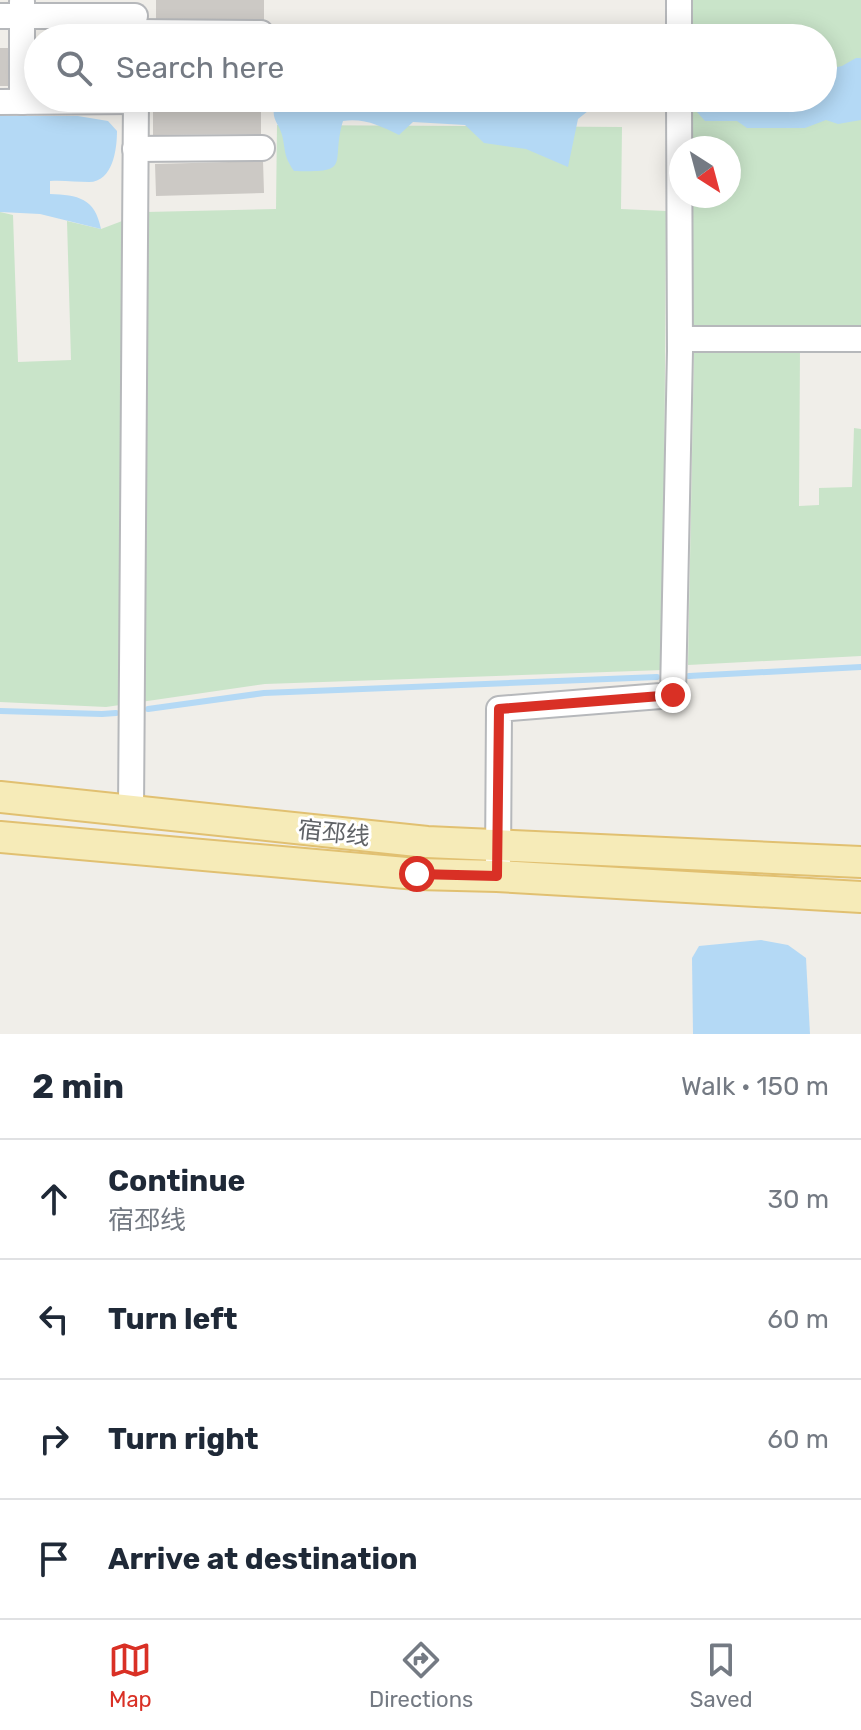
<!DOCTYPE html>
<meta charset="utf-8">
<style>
body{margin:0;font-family:Rubik,"Noto Sans SC",sans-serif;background:#f6f6f7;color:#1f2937}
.compass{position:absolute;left:669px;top:136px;width:72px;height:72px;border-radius:50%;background:#fff;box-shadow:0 4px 20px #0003;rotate:144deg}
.stop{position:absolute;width:24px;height:24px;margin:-18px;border:6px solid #d93025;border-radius:50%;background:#fff}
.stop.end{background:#d93025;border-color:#fff;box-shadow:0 2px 8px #0008}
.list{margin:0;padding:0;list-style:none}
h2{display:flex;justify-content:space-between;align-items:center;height:104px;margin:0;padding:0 32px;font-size:34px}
h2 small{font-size:26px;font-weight:400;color:#747a83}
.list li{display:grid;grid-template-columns:52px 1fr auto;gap:24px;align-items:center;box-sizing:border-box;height:120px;padding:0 32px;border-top:2px solid #e0e1e3}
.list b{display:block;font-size:30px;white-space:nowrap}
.list p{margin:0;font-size:26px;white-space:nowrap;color:#747a83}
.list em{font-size:26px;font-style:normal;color:#747a83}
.icon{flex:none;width:44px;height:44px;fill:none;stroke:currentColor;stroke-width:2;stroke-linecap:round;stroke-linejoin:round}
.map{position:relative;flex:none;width:861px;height:1034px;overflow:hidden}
.search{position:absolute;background:#fff;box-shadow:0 4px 20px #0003;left:24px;right:24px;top:24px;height:88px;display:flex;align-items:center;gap:20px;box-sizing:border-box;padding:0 28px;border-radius:44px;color:#747a83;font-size:30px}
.sheet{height:584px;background:#fff}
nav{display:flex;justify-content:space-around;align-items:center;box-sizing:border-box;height:112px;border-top:2px solid #e0e1e3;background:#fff;font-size:22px;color:#747a83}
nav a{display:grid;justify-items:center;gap:4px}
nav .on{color:#d93025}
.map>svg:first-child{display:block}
.green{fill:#c9e4c9}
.water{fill:#b4d9f5}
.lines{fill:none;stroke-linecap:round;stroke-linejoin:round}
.stream{stroke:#b4d9f5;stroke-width:6}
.building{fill:#ccc9c5}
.minor-casing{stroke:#b6b8bb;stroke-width:28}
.major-casing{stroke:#e1c071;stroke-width:34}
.minor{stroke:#fff;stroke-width:24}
.major{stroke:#f6ebb8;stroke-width:30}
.route{stroke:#d93025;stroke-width:10}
.labels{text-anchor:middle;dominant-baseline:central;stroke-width:6;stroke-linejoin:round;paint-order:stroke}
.street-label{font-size:24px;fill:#606367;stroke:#fff}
</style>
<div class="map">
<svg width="861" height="1034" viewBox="0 0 861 1034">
<rect width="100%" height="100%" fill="#f0eee9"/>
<g class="green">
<path d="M689,0H861V337L690,332V196H729V148H689V98H823V38H689Z"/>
<path d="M277,125L622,127L621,209L666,211L663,670L265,684L106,707L0,702V212L13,215L18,362L71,360L67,221L101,229L146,212L276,209Z"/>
<path d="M800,348L799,506L819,505V488L852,487L854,428L861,429V656L688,665L694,350Z"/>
</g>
<g class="water">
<path d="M856,58H861V120L838,124L826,120L805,128H747L737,121H705L696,111L694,98H823V70L842,66Z"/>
<path d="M280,98H629L588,111L578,119L568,167L526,149L484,143L465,125L413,122L399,135C380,126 365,118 343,121C330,164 354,173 294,171C283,155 286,151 282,135C280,126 272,119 274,110C275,106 278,102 280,98Z"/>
<path d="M0,116H78L108,121L117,131C117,149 113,182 89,182C76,182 63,180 50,181V194C78,195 95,198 101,229L40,214L0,212Z"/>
<path d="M761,940L788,945L806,958L810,1034H693L692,958L699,946Z"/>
</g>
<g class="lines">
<g class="stream">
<path d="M689,676L861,667"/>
<path d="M148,709L264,693L657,677"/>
<path d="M0,711L102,714L116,713"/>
</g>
</g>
<g class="building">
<rect x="156" y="0" width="108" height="22"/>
<rect x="30" y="43" width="8" height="39"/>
<rect x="0" y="48" width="9" height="38"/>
<path d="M261,102V134L153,135V104Z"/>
<path d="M263,161L264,193L156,196L155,164Z"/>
</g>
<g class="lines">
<g class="minor-casing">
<g id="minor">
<path d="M679,0V38"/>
<path d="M0,16H135"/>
<path d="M135,32L261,33"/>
<path d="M0,102L136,101"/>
<path d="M22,102V2"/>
<path d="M135,149L262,148"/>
<path d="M680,339H861"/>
<path d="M131,811L136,98"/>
<path d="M498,864L499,709L673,695L680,351L679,98"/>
</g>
</g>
<g class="major-casing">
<g id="major">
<path d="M0,797L427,842L861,862"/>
<path d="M0,837L417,874L497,876L861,897"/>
</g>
</g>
<use href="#minor" class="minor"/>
<use href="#major" class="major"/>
</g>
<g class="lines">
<path class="route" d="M417,874L497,876L499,709L673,695"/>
</g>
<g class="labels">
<g class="street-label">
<text transform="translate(334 833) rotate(6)">宿邳线</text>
</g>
</g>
</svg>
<svg class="compass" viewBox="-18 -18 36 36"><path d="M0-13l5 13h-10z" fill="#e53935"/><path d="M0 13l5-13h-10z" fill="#747a83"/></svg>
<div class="stop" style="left:417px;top:874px"></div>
<div class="stop end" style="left:673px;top:695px"></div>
<div class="search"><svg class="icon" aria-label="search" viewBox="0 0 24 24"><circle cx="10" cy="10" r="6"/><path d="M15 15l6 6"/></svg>Search here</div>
</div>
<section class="sheet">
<h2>2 min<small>Walk · 150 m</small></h2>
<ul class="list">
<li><svg class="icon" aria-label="ahead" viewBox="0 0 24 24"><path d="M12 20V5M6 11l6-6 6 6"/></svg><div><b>Continue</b><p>宿邳线</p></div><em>30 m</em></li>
<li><svg class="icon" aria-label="left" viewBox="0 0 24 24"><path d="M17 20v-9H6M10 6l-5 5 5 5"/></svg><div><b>Turn left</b></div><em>60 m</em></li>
<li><svg class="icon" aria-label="right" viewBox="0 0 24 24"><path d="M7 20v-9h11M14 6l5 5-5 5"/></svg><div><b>Turn right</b></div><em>60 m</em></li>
<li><svg class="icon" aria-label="arrive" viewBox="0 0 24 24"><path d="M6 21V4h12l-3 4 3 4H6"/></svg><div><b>Arrive at destination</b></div></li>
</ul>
</section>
<nav>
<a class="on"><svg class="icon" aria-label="map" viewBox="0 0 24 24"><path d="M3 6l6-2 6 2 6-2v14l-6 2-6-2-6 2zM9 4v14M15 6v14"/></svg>Map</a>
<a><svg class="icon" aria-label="directions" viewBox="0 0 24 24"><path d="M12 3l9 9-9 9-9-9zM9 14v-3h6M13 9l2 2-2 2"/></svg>Directions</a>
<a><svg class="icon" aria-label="saved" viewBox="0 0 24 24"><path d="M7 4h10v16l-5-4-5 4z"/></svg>Saved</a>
</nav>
